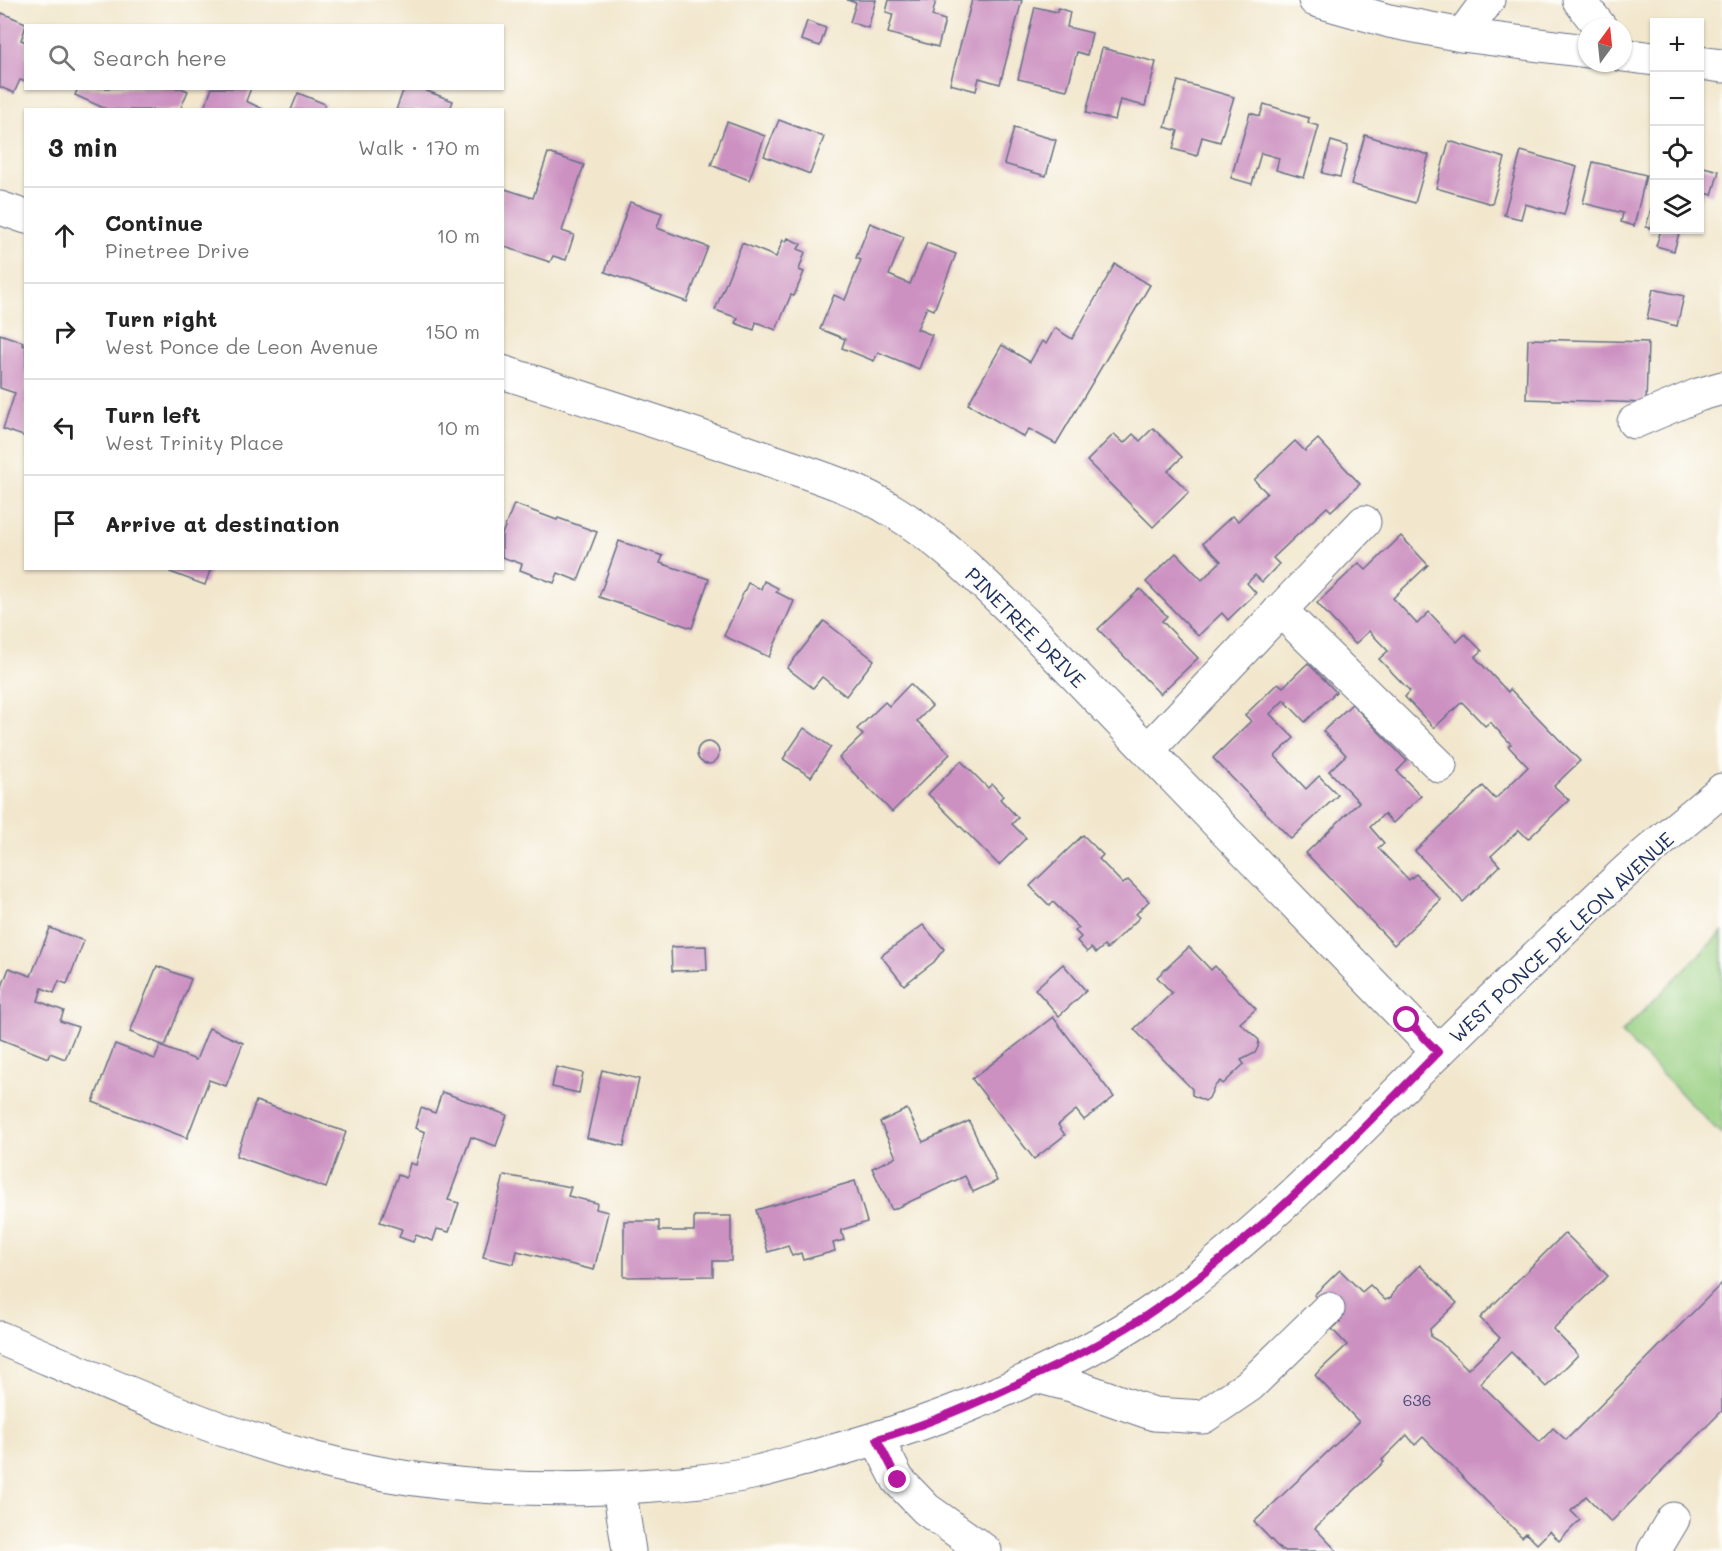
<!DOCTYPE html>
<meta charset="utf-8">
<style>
body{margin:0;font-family:Mali,sans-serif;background:#f2f2f2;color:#222}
.controls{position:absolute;right:18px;top:18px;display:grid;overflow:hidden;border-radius:0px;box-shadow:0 2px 4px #0004}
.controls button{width:54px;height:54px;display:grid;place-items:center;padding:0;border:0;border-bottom:2px solid #e0e0e0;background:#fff;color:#222;font:30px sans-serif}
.compass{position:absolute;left:1578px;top:18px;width:54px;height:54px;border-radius:50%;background:#fff;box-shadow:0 2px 4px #0004;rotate:15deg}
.stop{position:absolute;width:18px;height:18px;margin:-14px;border:4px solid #b5179e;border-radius:50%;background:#fff}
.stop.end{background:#b5179e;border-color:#fff;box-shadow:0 2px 6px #0008}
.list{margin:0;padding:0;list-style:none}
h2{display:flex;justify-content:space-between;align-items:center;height:78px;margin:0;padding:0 24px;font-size:26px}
h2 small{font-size:20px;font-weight:400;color:#767676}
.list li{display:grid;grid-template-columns:39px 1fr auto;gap:18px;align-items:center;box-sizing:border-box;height:96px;padding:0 24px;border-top:2px solid #e0e0e0}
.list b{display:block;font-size:22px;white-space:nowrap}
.list p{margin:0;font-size:20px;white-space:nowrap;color:#767676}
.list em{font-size:20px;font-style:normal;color:#767676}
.icon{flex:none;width:33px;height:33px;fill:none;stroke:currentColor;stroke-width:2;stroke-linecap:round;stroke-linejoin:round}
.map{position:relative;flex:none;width:1722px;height:1551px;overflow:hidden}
.search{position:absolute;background:#fff;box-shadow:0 2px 4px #0004;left:24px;top:24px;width:480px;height:66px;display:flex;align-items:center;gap:15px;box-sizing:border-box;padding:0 21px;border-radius:0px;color:#767676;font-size:22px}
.panel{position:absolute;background:#fff;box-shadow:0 2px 4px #0004;left:24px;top:108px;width:480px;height:462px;border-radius:0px}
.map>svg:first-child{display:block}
.green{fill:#99d083;stroke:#5a8070;stroke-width:1.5}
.building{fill:#cc91c1}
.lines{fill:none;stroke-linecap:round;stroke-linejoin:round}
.minor-casing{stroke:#666f85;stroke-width:35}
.major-casing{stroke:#666f85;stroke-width:35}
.minor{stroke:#fff;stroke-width:33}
.major{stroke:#fff;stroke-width:33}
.route{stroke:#b5179e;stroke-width:8}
.labels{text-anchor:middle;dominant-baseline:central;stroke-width:4.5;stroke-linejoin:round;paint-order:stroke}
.number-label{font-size:16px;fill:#474877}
.street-label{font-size:20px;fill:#1b2f5e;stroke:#fdfcf7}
</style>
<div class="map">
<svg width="1722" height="1551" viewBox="0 0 1722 1551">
<rect width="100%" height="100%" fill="#fdfcf7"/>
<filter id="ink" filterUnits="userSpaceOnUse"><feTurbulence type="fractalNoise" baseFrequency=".0167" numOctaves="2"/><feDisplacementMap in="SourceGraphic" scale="12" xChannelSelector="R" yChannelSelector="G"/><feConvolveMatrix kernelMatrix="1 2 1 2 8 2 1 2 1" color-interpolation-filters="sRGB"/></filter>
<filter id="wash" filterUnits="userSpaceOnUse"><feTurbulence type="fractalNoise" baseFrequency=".008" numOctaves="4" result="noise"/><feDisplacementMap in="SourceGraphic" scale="24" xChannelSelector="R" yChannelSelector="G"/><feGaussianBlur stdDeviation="1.35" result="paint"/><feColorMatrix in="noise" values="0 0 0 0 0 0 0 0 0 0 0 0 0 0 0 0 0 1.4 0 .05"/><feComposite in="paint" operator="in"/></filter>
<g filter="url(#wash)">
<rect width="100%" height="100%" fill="#f2e7cd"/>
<path class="green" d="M1722,932V1135L1621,1033Z"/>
<g id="blocks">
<g class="building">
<path d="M847,0H876L868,28L850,22L856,3Z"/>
<path d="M889,0H936L932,16L945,20L938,47L888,33L893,14L886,12Z"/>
<path d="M972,0H1022L1000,84L979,78L976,91L950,84Z"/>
<path d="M1035,7L1057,12L1058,8L1070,12L1067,27L1092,33L1087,55L1077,52L1067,90L1018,79Z"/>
<path d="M2,13L28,24L26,26L21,40L26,42V82L20,80L14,93L0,87V18Z"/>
<path d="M807,21L826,28L820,46L801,40Z"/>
<path d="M1102,48L1156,62L1145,106L1120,100L1115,120L1086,113Z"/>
<path d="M1178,81L1234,97L1220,142L1202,137L1197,156L1173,149L1178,131L1165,127Z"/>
<path d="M78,88H181L188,91L180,110H108L75,95Z"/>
<path d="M212,88H251L246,101L265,110H203Z"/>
<path d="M404,88H419L453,101L450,110H396Z"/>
<path d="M298,93L325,104L323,110H291Z"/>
<path d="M1264,104L1309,118L1308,123L1319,126L1304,178L1276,170L1279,158L1261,153L1252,184L1231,178L1250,113L1260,116Z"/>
<path d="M779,120L824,137L810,174L764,156Z"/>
<path d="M727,122L765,136L749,180L711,165Z"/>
<path d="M1014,128L1056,140L1046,176L1004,164Z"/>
<path d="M1365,135L1429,155L1415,203L1351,184Z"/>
<path d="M1331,141L1348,146L1340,177L1322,173Z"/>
<path d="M1449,141L1505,158L1492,204L1436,188Z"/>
<path d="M1521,151L1577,167L1564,215L1525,204L1521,219L1504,215Z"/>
<path d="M548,153L584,165L562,231L574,235L566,260L553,256L550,262L502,246V188L533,198Z"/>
<path d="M1593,162L1646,175L1634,226L1621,222L1623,213L1583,203Z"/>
<path d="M1700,166L1719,171L1712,195L1703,192L1700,201Z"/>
<path d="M1654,198V229L1646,227Z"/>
<path d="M630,202L662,213L657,228L708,247L687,302L605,272Z"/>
<path d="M870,223L904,237L889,275L910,284L927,243L956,254L934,310L927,307L917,329L932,335L919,369L878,352L874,361L842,348L845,339L820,329L834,295L845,300L861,260L856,258Z"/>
<path d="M1661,230H1680L1674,251L1656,246Z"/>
<path d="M788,238L801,244L798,249L805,252L799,270L804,272L794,296L791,295L776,330L756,322L754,330L735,323L738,318L715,310L742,243L776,257L783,240L786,242Z"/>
<path d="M1115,264L1150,285L1056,444L1029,429L1024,437L968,404L1002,345L1030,362L1042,341L1046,344L1055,328L1072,339Z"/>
<path d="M1653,289L1684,296L1677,326L1647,319Z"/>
<path d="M0,334L23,342L22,345L26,346V437L3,429L15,393L0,388Z"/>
<path d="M1528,339L1648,342L1646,403L1526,399Z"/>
<path d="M1153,428L1182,457L1168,471L1189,492L1153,527L1087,461L1114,434L1124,443L1133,434L1140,441Z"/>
<path d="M1318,439L1360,484L1331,511L1327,507L1273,558L1279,564L1262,582L1255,575L1247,583L1256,593L1235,613L1228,620L1222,613L1198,636L1146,582L1176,553L1202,580L1221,561L1203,543L1232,516L1238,521L1267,493L1254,480L1295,441L1305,451Z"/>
<path d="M514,504L557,520L558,518L597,532L578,581L558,573L554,583L520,570L522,564L502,557V534Z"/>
<path d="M1401,536L1428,565L1393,598L1417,624L1429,612L1457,642L1465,634L1482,651L1475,657L1508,692L1510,689L1580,761L1554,786L1569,800L1528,839L1519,830L1491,856L1500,866L1463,902L1415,851L1483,786L1495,799L1528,767L1508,746L1511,744L1490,722L1485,726L1462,702L1434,728L1405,697L1410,691L1379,659L1388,651L1369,631L1355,644L1317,603L1359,563L1366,570Z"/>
<path d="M619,541L663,556L660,563L709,579L692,628L599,597Z"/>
<path d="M171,568H211L205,585L170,572Z"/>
<path d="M764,581L778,588L776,592L794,601L769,657L724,636L748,583L761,589Z"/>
<path d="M1140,589L1167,616L1162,621L1198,658L1160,694L1098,629Z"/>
<path d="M824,621L874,660L846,696L822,677L813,688L787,668Z"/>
<path d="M1308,663L1336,692L1305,722L1284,700L1270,714L1294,738L1275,756L1306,789L1319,776L1338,795L1291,839L1213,758L1251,721L1245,715L1278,683L1283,687Z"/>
<path d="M910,684L932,706L917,721L950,754L892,812L839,758L863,735L857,729L885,702L889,706Z"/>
<path d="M1352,704L1407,761L1397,771L1421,796L1393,823L1384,814L1370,827L1384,843L1378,848L1409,880L1416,874L1441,900L1394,945L1306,853L1359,802L1329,771L1346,755L1323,731Z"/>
<path d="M804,728L831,747L811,777L783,759Z"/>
<circle cx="708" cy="753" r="11"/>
<path d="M961,761L988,788L992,784L1003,796L1000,799L1018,818L1012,824L1026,838L999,865L928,794Z"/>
<path d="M1083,835L1103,855L1099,859L1123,884L1128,880L1149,901L1136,914L1140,917L1107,949L1104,946L1096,953L1091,948L1087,952L1077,941L1081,937L1075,931L1079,928L1053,902L1050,906L1030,886Z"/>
<path d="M923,925L944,949L934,962L904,985L881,956Z"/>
<path d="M50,928L84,941L67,984L59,981L54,993L42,988L38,1001L64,1011L60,1021L78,1027L65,1059L50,1053L48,1058L0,1039V992L9,968L31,976Z"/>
<path d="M706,946L707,970L672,971L671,947Z"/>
<path d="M1189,947L1211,970L1215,966L1256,1009L1240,1023L1259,1040L1258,1047L1255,1053L1241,1060L1244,1064L1223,1084L1220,1081L1214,1087L1209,1098L1205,1101L1192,1095V1089L1134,1029L1172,993L1157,977Z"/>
<path d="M1063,964L1086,991L1059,1016L1035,989Z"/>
<path d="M157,966L191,979L165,1046L130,1032Z"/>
<path d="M1053,1017L1114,1097L1084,1120L1076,1110L1058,1125L1065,1135L1034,1159L972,1079Z"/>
<path d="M209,1028L243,1043L226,1086L209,1080L187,1138L93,1102L115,1044L155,1059L160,1046L196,1060Z"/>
<path d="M556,1067L583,1073L579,1093L552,1087Z"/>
<path d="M602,1070L639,1079L624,1146L587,1138Z"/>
<path d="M442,1092L507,1115L496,1146L471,1137L448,1200L459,1203L449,1232L437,1229L433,1241L416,1235L413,1242L399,1237L402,1229L380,1222L398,1175L406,1178L410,1163L416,1165L425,1132L415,1128L421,1108L435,1113Z"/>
<path d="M256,1101L346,1132L326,1188L236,1156Z"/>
<path d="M907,1109L923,1142L969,1121L997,1181L973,1192L965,1176L892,1210L872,1168L896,1157L880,1122Z"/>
<path d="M504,1175L571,1187L568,1196L597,1203L596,1209L608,1212L594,1270L517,1251L514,1264L483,1257Z"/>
<path d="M855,1181L867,1222L841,1230L844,1240L833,1243L835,1251L803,1260L801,1253L792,1256L788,1246L768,1252L756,1210Z"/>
<path d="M694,1216H731V1261H713V1276L624,1277V1221H659V1231H694Z"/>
<path d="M1565,1233L1608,1276L1553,1329L1578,1355L1546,1387L1511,1352L1480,1383L1540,1442L1553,1428L1566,1440L1722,1283V1411L1611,1522L1586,1496L1571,1511L1580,1520L1559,1541L1550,1531L1537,1544L1526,1533L1522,1537L1423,1437L1415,1445L1407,1435L1382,1460L1384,1462L1315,1528L1337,1551H1282L1254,1522L1359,1422L1315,1375L1347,1345L1332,1329L1340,1322L1314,1295L1340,1270L1362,1292L1370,1285L1385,1300L1391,1298L1396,1288L1420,1265L1457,1303L1430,1329L1431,1337L1440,1342L1468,1369L1500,1338L1480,1318Z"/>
</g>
</g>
</g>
<g filter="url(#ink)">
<use href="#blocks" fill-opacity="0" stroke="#666f85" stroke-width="1.5"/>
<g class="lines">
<g class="minor-casing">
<g id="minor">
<path d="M1315,0L1389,21L1462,35L1587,51"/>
<path d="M1579,0L1600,27"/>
<path d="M1462,35L1488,0"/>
<path d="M1623,55L1654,59"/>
<path d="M1700,63L1722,66"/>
<path d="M0,208L26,217"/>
<path d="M502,372C588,399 673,427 758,456C804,472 852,485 893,511C943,541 983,583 1025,623L1438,1052"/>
<path d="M1634,422L1698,395L1722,388"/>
<path d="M1280,610L1440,766"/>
<path d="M1148,750L1364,522"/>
<path d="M1036,1376L1071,1385L1154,1414L1203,1417L1250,1385L1328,1309"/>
<path d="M877,1439L898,1480L926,1509L985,1551"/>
<path d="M619,1488L629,1551"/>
<path d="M1654,1551L1673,1519"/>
</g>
</g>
<g class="major-casing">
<path id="major" d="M0,1338C104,1382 207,1430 316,1459C426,1488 540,1494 653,1485C686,1483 719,1480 752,1473C774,1468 797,1461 819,1455C885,1437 945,1417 1007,1389C1062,1364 1116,1338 1164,1303C1264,1231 1349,1140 1436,1054C1498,993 1560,933 1623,874C1655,845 1689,818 1722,790"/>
</g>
<use href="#minor" class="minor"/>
<use href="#major" class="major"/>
</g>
</g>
<g class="lines" filter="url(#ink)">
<path class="route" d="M898,1480L877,1439C920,1427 963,1409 1004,1390C1059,1365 1114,1339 1163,1304C1264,1232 1351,1140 1438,1052L1407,1020"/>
</g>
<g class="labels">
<g class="number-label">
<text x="1417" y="1399">636</text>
</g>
<g class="street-label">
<text transform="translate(1026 627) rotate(45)">PINETREE DRIVE</text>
<text transform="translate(1561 937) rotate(-43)">WEST PONCE DE LEON AVENUE</text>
</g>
</g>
</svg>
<div class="controls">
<button>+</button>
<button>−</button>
<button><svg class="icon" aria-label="locate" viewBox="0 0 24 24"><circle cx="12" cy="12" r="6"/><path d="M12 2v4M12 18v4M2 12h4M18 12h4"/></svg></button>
<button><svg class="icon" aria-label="layers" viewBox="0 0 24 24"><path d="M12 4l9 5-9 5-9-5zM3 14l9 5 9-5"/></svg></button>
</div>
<svg class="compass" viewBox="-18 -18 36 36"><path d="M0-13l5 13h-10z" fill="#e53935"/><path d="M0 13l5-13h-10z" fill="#767676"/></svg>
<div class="stop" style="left:1407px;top:1020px"></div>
<div class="stop end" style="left:898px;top:1480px"></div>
<div class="search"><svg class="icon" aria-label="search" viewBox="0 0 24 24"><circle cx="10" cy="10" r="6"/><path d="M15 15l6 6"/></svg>Search here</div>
<section class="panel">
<h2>3 min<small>Walk · 170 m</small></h2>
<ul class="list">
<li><svg class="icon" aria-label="ahead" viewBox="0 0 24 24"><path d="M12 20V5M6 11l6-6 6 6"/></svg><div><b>Continue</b><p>Pinetree Drive</p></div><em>10 m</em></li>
<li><svg class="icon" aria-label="right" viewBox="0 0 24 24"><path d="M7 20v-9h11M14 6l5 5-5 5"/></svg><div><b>Turn right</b><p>West Ponce de Leon Avenue</p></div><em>150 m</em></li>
<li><svg class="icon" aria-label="left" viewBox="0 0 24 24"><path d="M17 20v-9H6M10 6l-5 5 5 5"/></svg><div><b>Turn left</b><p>West Trinity Place</p></div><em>10 m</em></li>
<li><svg class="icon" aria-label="arrive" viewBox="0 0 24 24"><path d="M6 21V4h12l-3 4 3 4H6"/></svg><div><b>Arrive at destination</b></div></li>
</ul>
</section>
</div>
